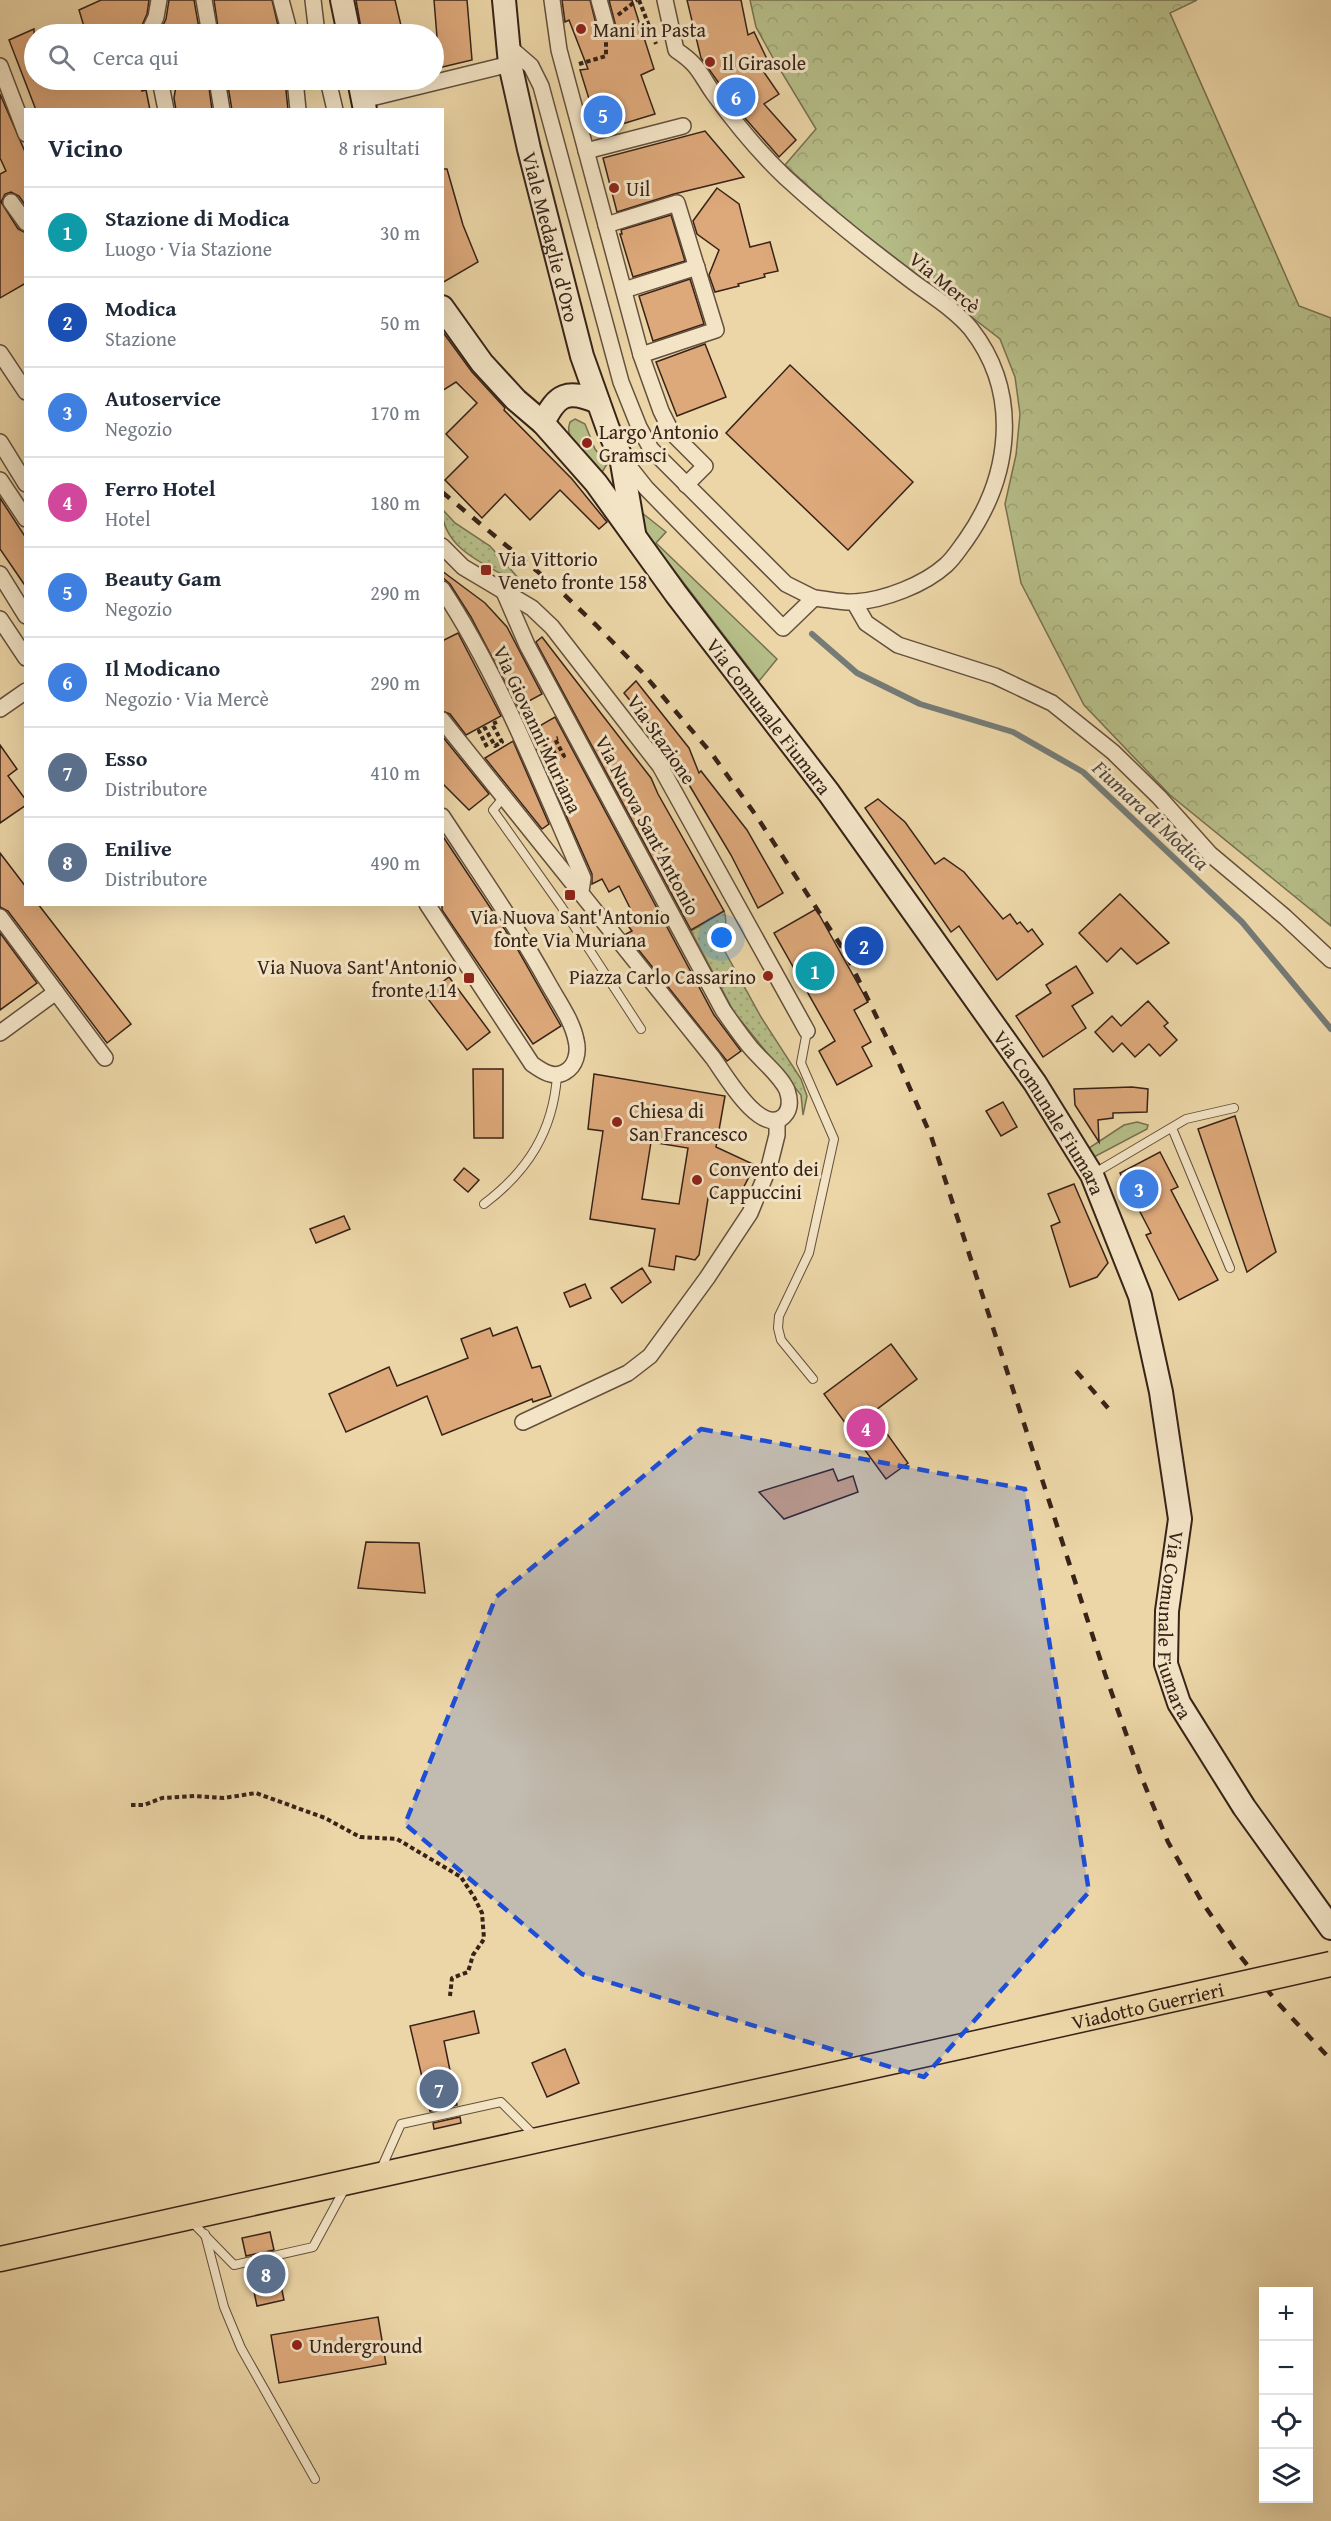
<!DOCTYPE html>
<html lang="it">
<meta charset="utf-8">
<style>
body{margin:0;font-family:"Gentium Book Plus",serif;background:#f6f6f7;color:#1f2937}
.controls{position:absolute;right:18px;bottom:18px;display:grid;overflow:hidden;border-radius:0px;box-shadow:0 6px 24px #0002}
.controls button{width:54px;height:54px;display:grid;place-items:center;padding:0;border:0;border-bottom:2px solid #e0e1e3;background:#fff;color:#1f2937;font:30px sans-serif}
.you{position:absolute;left:722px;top:938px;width:21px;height:21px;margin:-15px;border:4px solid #fff;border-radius:50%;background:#1a73e8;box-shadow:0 0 0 9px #1a73e833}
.badge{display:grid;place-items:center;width:39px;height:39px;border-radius:50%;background:#ea580c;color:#fff;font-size:20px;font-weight:700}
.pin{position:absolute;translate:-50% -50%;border:3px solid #fff;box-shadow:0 2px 6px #0006}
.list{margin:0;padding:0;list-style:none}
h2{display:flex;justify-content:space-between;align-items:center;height:78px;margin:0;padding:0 24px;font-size:26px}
h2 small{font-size:20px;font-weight:400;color:#747a83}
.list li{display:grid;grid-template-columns:39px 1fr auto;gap:18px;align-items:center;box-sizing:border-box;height:90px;padding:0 24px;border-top:2px solid #e0e1e3}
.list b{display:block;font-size:22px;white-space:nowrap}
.list p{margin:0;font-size:20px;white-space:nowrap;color:#747a83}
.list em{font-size:20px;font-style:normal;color:#747a83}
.icon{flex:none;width:33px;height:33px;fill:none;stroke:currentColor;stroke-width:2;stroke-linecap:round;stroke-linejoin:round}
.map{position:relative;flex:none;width:1331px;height:2521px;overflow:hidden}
.search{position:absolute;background:#fff;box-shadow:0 6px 24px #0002;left:24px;top:24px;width:420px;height:66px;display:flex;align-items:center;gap:15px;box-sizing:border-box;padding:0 21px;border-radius:33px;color:#747a83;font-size:22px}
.panel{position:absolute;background:#fff;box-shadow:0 6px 24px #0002;left:24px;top:108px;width:420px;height:798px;border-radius:0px}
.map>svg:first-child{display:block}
.grass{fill:url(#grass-dots);stroke:#767050;stroke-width:1.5}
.forest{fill:url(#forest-crowns);stroke:#767050;stroke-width:1.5}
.garden{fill:#b6be88;stroke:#767050;stroke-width:1.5}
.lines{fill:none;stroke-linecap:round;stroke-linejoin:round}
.stream{stroke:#757b76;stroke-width:6}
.building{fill:#dda87a;stroke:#372318;stroke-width:1.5;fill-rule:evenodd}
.lane-casing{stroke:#64503c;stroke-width:10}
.street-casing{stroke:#64503c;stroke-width:18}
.secondary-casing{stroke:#372318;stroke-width:26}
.primary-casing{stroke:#372318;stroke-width:27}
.path{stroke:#372318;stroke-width:4;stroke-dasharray:4.5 3;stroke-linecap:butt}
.lane{stroke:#f3e4c6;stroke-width:8}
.street{stroke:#f3e4c6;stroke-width:15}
.secondary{stroke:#f3e4c6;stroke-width:22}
.primary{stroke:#ecd6a7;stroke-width:24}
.rail{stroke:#372318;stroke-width:4.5;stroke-dasharray:10 10;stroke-linecap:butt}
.primary-bridge-casing{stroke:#372318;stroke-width:27;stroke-linecap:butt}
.primary-bridge{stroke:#ecd6a7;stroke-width:24}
.marked{fill:#1d4ed8;fill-opacity:0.2;stroke:#1d4ed8;stroke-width:4.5;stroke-dasharray:12 8;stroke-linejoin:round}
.poi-dot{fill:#8f2418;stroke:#f3e4c6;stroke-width:2}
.labels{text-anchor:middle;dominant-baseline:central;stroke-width:6;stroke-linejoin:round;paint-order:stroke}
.poi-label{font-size:20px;fill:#372318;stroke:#f3e4c6;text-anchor:start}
.street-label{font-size:20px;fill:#372318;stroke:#f3e4c6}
.water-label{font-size:21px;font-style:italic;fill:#51483f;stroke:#f3e4c6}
</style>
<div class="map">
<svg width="1331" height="2521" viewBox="0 0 1331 2521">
<defs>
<pattern id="grass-dots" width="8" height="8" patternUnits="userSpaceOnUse" patternTransform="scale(1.5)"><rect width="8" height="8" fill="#b6be88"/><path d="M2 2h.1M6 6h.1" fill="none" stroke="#9da375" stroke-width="1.8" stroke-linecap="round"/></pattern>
<pattern id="forest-crowns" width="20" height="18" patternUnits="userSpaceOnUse" patternTransform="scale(1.5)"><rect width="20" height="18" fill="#b6be88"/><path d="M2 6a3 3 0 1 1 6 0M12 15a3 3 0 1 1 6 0" fill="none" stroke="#9da375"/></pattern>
</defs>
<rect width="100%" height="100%" fill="#ecd6a7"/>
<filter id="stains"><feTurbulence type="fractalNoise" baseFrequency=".00333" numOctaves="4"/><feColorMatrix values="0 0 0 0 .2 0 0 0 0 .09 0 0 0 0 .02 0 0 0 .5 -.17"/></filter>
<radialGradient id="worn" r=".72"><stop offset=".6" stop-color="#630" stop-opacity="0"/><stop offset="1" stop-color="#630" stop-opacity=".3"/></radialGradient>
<g class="grass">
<path d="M442,509L455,523L490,546L529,590C499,569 442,554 442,509Z"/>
<path d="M724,911C729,925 722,935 723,948L761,1017L801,1079L807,1096L803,1115L801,1095L734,1012L691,931Z"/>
</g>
<path class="forest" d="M750,0H1197L1170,13L1299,306L1331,318V926L1170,795L1084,705L1021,583L1005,504L1016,455L1020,414L1015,377L1000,339L840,215L785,165L816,129L773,58L756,27Z"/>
<g class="garden">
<path d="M575,419L585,424L595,449L607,464L601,474C590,461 562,440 570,422Z"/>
<path d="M641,512L666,532L656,543L777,659L759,681L634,518Z"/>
<path d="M1137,1122L1148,1125L1147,1129L1094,1157L1089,1148L1124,1125Z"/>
</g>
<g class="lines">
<path class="stream" d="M812,634L857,673L920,704L1013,732L1083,772L1242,922L1331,1029"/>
</g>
<g class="building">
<path d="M101,0H149L147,14L138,34H106L102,25L85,30L79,10Z"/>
<path d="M169,0H194L200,34H159L166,19Z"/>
<path d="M214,0H272L280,34H219Z"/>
<path d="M356,0H395L403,34H362Z"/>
<path d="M434,0H467L472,60L434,69V38L437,37Z"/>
<path d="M562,0H590L597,28L604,35L613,32L616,27L609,0H632L654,69L641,75L655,114L599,131L580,70L588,69L569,20L565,22Z"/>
<path d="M687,0H741L748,35L754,32L767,59L759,65L779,94L764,104L796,140L779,157L738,110L701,58Z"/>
<path d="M34,29V80H139L142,91L146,90L150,110H36L9,40Z"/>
<path d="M177,80H208L212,110H176L174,98Z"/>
<path d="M227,80H285L288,110H232Z"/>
<path d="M0,94L26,154V206L19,196L11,192L5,194L1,202L18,229L26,233V283L0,298V174L6,171L0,158Z"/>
<path d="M705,131L744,177L674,194L617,212L603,158Z"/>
<path d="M442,169H447L463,225L478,262L442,283Z"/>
<path d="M717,188L739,204L750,247L770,242L778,271L764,274L765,277L738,284L739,286L715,292L709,275L719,250L697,234L693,221Z"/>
<path d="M671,215L685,261L633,277L620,234H622L621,230Z"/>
<path d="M690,279L704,324L653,341L639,296Z"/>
<path d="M442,331L472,372L505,408L504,410L572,479L607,522L599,529L560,490L530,520L505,494L482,518L445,480L468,457L446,434L477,403L456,382L442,391Z"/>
<path d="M705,344L726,397L677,416L656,362Z"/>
<path d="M790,365L913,482L848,550L726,433Z"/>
<path d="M0,498L26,538V587L0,549Z"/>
<path d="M442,571L485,603L507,627L542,694L518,707L471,617L450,584L442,577Z"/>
<path d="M458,633L501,716L466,735L450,714L442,711V641Z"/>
<path d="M542,637L651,778L658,794L724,911L691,930L536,642Z"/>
<path d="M636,681L689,748L699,773L701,771L747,830L783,893L758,908L731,855L688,783L693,778L624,693Z"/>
<path d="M555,717L714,1015L741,1051L727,1061L626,934L632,931L626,923L635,918L619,886L609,892L602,879L592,884V874L529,732Z"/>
<path d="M442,736L489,794L469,810L442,783Z"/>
<path d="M513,741L549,824L542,829L485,758Z"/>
<path d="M0,745L17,769L8,776L26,800V805L0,823Z"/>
<path d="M878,799L905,822L935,864L944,858L964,872L1003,919L1010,914L1017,924L1020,922L1028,932L1032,929L1043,944L997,980L959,926L951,932L865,808Z"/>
<path d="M442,835L515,945L561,1026L533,1044L442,910Z"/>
<path d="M0,853L26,887V904H38L131,1024L107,1043L8,911L0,907Z"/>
<path d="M1120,894L1169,943L1137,964L1121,948L1107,962L1079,933Z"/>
<path d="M816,909L868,1002L854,1010L871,1042L862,1047L872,1066L837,1085L819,1051L835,1041L774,933Z"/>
<path d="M0,933L37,983L0,1010Z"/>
<path d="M1076,966L1093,993L1072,1006L1086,1028L1043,1057L1016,1016L1051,993L1046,985Z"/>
<path d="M449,977L490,1032L467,1050L425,995Z"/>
<path d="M1148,1001L1168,1023L1164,1026L1177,1040L1160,1056L1149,1044L1135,1057L1122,1043L1113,1052L1095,1032L1112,1016L1121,1026Z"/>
<path d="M473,1069H503V1138H474Z"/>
<path d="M594,1074L725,1096L716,1147L755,1165L735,1204L709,1192L699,1255L695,1260L676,1256L674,1270L649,1266L655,1229L590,1219L603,1131L588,1129ZM651,1142L688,1148L679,1204L642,1199Z"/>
<path d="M1132,1087L1148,1089L1147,1112L1113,1113V1118L1098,1120L1099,1142L1075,1105L1074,1089Z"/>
<path d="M1003,1102L1017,1127L1001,1136L986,1111Z"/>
<path d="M1235,1116L1276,1252L1247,1272L1198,1129Z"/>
<path d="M1160,1152L1178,1187L1171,1190L1218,1280L1179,1300L1146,1235L1151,1233L1120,1173Z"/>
<path d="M464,1168L479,1180L468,1192L454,1180Z"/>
<path d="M1074,1184L1108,1263L1097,1277L1070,1287L1051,1226L1060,1222L1048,1194Z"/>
<path d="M344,1216L350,1229L316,1243L310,1229Z"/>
<path d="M642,1268L651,1282L622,1303L611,1288Z"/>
<path d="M585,1284L591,1298L570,1307L564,1293Z"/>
<path d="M517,1327L532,1368L540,1366L551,1396L533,1402L532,1399L442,1435L427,1396L346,1432L329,1394L389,1367L397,1386L468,1358L461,1339L490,1328L493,1336Z"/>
<path d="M891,1344L917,1379L872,1413L908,1463L886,1479L824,1394Z"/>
<path d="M833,1469L838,1481L853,1476L858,1492L784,1519L759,1492Z"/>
<path d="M366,1542L419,1543L425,1593L358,1588Z"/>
<path d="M474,2011L479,2033L444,2041L457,2105L430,2111L410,2026Z"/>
<path d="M565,2049L579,2083L547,2097L532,2063Z"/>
<path d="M460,2117L461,2123L434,2129L433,2123Z"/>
<path d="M270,2232L274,2250L246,2256L242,2238Z"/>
<path d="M276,2262L284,2300L257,2306L249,2268Z"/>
<path d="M378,2317L386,2364L279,2383L271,2335Z"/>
</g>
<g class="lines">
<g class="lane-casing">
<g id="lane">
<path d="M504,797L493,810L561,906L641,1029"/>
<path d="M807,1031L801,1063L834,1139L809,1253L779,1316L778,1328L781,1340L813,1379"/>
<path d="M1172,1128L1230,1268"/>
<path d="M1093,1174L1186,1119L1234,1108"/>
<path d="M484,1204C528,1171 553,1131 557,1076"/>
<path d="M381,2169L401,2124L501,2102L536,2137"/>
<path d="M191,2221L234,2265L313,2247L345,2188"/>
<path d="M205,2234L224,2307L241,2348L315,2479"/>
</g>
</g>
<g class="street-casing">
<g id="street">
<path d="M204,0L210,34"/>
<path d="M281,0L290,34"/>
<path d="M313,0L317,34"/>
<path d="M552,0L559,50L641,355L661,411L672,433L705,466L686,485"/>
<path d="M599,0L606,25"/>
<path d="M148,34L156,17L159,0"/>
<path d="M508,46L531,66L541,86L621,382L639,427L651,449L786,584L814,598"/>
<path d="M0,66L26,134"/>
<path d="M160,80L166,110"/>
<path d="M217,80L222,110"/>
<path d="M295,80L298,110"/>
<path d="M328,80L335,110"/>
<path d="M363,100L510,64"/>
<path d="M586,151L683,126"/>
<path d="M11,202L26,223"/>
<path d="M606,225L677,203L716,330L641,355"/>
<path d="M624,290L697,267"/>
<path d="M0,353L26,392"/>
<path d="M0,442L26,484"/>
<path d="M623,459L646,488L783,628L814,598C827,599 842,603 855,602C884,600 924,585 946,565C954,558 960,548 966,540C1011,476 1021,393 971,329C954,308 925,292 904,275C863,244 823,212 785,177C759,152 735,123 714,94C699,73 700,66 676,50L665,0"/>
<path d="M0,480L26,519"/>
<path d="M442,546L463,567L532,608L552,627L660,766L807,1031"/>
<path d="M0,574L26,616"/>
<path d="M442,589C499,675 541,783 583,878L581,891"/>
<path d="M854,602L866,623L898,645L995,676L1052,703L1113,752L1159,797L1210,854L1285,917L1331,960"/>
<path d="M0,619L26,658"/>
<path d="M0,709L26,691"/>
<path d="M442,720L713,1058C724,1073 761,1138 784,1116C791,1109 790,1099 787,1090C780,1075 762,1061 751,1048C741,1036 732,1023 723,1010L527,645L504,592"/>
<path d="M427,904L532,1064C542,1071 553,1079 565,1072C576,1066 579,1052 576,1040C572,1020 558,1001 548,983C516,925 478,871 442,816"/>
<path d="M0,917L105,1058"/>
<path d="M0,1033L56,992"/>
<path d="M523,1422L628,1373L650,1356L707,1278L750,1213L769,1167L777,1135V1121"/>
</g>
</g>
<g class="secondary-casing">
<g id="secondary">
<path d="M342,0L349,34"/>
<path id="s1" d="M504,0L510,64L529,149L582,356L608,429L621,457L634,533"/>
<path d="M359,80L365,110"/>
<path id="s2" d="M442,307L482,363L516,400L543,423L596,483L676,594L829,793L1035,1083L1092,1175L1140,1296L1161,1392L1180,1519L1167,1611L1166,1664L1179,1703L1244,1807L1331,1928"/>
<path d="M543,423C557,394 567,389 598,402"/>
</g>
</g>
<g class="primary-casing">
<path id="primary" d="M0,2259L963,2046"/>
</g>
<g class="path">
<path d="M639,0L656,44"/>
<path d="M618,15L637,0"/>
<path d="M579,64L606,56V40"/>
<path d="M487,747L479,731L485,728L495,746L502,742L492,724L497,722"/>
<path d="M544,747L549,743L558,759L564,756L555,739L558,738"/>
<path d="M131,1805H144L162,1798L195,1796L224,1798L256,1793L325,1818L360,1837L397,1839L461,1877L474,1897L482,1913L484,1939L473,1955L468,1972L452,1978L450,1996"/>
</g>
<use href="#lane" class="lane"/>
<use href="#street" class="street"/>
<use href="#secondary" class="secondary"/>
<use href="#primary" class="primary"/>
<g class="rail">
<path d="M442,492L555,586L596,625L642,672L712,754L755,814L845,952L897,1059L931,1136L1105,1674L1141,1776L1168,1842L1202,1902L1236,1951L1277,2002L1331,2060"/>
<path d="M1076,1371L1108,1408"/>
</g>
<g class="primary-bridge-casing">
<g id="primary-bridge">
<path id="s3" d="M963,2046L1331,1964"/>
</g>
</g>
<use href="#primary-bridge" class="primary-bridge"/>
</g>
<path class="marked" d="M701,1429L1025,1489L1089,1892L924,2077L582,1974L405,1824L496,1597Z"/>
<g class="poi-dot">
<circle cx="581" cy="29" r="6"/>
<circle cx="710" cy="62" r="6"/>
<circle cx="614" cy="188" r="6"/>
<circle cx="587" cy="443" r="6"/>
<rect x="480" y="564" width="12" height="12" rx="3"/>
<rect x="564" y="889" width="12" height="12" rx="3"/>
<circle cx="768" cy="976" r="6"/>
<rect x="463" y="972" width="12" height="12" rx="3"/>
<circle cx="617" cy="1122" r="6"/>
<circle cx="697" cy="1180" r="6"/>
<circle cx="297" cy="2345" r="6"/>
</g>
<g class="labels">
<g class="poi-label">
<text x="593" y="29">Mani in Pasta</text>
<text x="722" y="62">Il Girasole</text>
<text x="626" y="188">Uil</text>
<text x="599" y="431">Largo Antonio<tspan x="599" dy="23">Gramsci</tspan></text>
<text x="498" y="558">Via Vittorio<tspan x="498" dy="23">Veneto fronte 158</tspan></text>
<text x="570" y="916" text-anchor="middle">Via Nuova Sant'Antonio<tspan x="570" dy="23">fonte Via Muriana</tspan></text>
<text x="457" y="966" text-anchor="end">Via Nuova Sant'Antonio<tspan x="457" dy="23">fronte 114</tspan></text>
<text x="756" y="976" text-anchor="end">Piazza Carlo Cassarino</text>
<text x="629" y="1110">Chiesa di<tspan x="629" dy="23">San Francesco</tspan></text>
<text x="709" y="1168">Convento dei<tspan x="709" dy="23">Cappuccini</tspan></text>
<text x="309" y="2345">Underground</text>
</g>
<g class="street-label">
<text stroke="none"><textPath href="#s1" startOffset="242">Viale Medaglie d'Oro</textPath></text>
<text transform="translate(945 282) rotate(39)">Via Mercè</text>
<text stroke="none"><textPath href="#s2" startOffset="525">Via Comunale Fiumara</textPath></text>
<text transform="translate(538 729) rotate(65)">Via Giovanni Muriana</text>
<text transform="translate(662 739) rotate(55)">Via Stazione</text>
<text transform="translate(648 825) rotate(62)">Via Nuova Sant'Antonio</text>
<text stroke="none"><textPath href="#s2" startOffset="1011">Via Comunale Fiumara</textPath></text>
<text stroke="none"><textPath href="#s2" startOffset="1551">Via Comunale Fiumara</textPath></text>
<text stroke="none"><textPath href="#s3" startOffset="189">Viadotto Guerrieri</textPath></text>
</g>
<g class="water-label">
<text transform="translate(1151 815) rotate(43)">Fiumara di Modica</text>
</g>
</g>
<rect width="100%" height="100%" filter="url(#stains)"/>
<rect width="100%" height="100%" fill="url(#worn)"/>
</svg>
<div class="controls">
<button>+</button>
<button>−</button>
<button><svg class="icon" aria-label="locate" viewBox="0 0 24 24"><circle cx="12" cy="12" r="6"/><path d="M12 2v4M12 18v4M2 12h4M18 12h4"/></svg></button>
<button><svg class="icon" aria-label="layers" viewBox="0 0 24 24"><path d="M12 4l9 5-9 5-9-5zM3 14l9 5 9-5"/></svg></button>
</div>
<div class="you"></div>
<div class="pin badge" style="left:815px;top:971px;background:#0f9aa8">1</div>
<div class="pin badge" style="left:864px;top:946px;background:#1a4fb4">2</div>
<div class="pin badge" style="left:1139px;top:1189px;background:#3f7fe0">3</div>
<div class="pin badge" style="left:866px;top:1428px;background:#d1479c">4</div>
<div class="pin badge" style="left:603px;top:115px;background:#3f7fe0">5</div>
<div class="pin badge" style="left:736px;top:97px;background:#3f7fe0">6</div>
<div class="pin badge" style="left:439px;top:2089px;background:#5c6f8a">7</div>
<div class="pin badge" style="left:266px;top:2274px;background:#5c6f8a">8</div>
<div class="search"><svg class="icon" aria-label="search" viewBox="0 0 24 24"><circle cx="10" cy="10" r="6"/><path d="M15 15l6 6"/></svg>Cerca qui</div>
<section class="panel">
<h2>Vicino<small>8 risultati</small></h2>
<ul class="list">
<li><span class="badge" style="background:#0f9aa8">1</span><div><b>Stazione di Modica</b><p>Luogo · Via Stazione</p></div><em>30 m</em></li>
<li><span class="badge" style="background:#1a4fb4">2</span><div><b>Modica</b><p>Stazione</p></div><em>50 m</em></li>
<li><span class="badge" style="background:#3f7fe0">3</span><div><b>Autoservice</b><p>Negozio</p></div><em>170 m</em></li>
<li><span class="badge" style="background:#d1479c">4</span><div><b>Ferro Hotel</b><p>Hotel</p></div><em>180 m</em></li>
<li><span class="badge" style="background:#3f7fe0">5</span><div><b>Beauty Gam</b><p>Negozio</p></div><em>290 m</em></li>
<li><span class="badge" style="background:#3f7fe0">6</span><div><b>Il Modicano</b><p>Negozio · Via Mercè</p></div><em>290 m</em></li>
<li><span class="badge" style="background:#5c6f8a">7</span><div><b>Esso</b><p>Distributore</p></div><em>410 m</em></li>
<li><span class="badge" style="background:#5c6f8a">8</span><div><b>Enilive</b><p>Distributore</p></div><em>490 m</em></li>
</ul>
</section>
</div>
